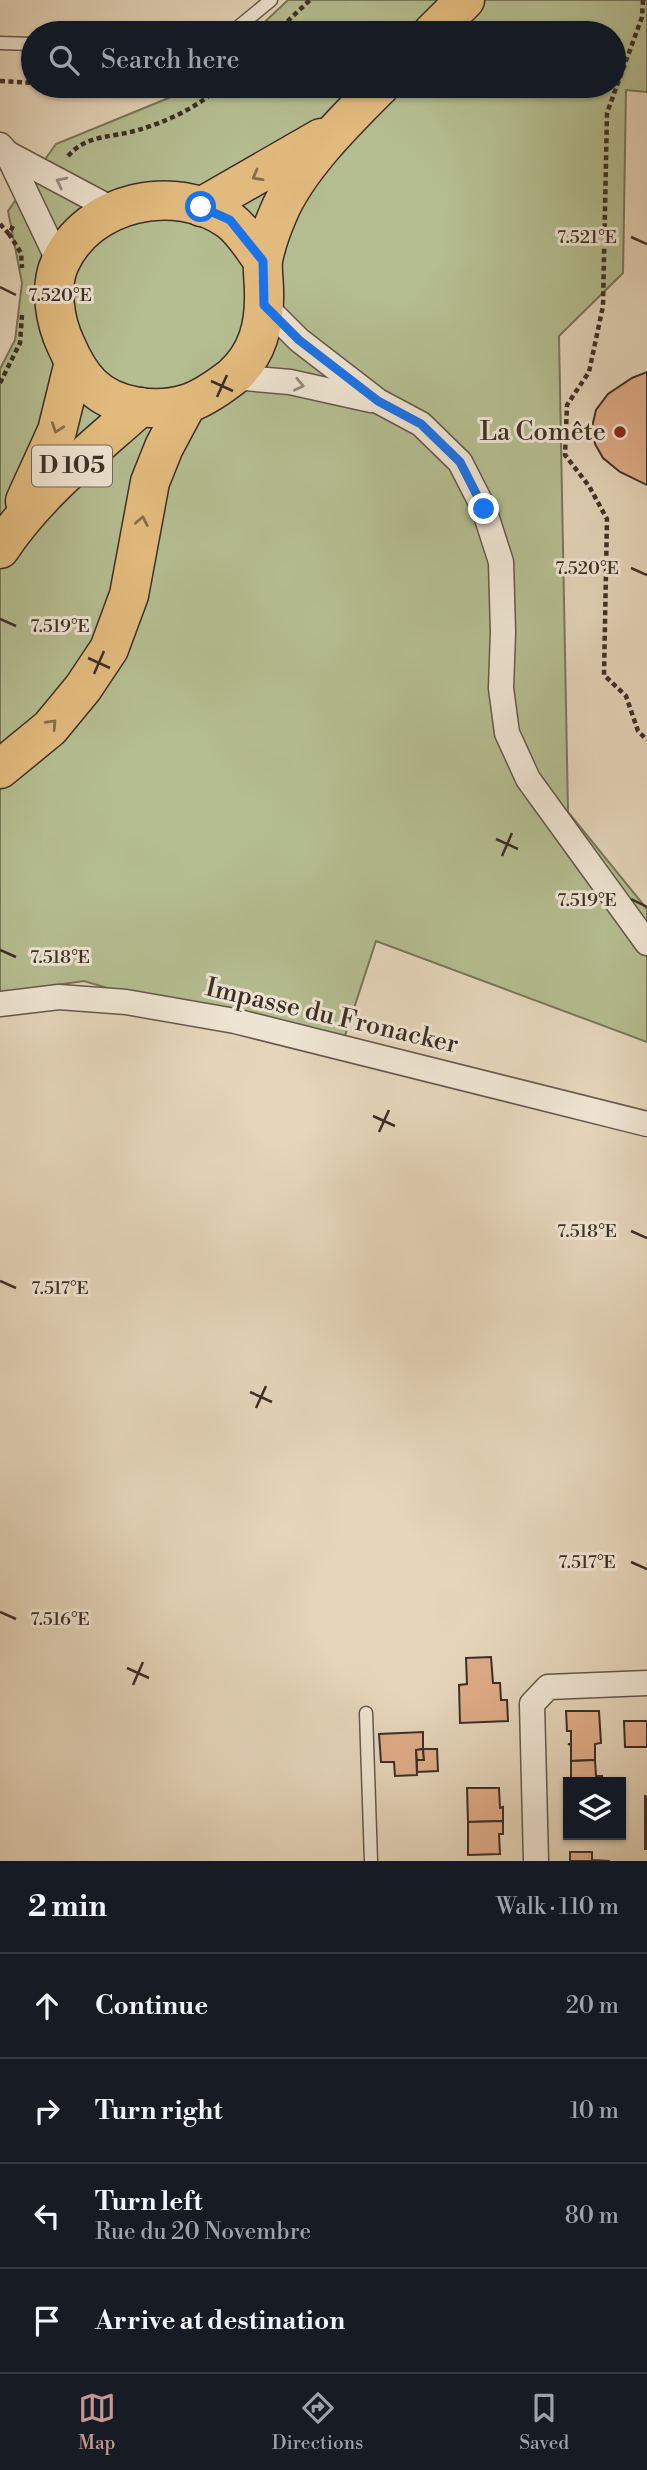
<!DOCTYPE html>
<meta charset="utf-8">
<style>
body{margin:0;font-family:"Libre Bodoni",serif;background:#242831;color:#f1f3f6}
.controls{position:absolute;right:21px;bottom:21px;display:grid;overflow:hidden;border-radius:0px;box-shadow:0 2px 5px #0004}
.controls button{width:63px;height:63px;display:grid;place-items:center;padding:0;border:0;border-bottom:2px solid #363941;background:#171b24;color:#f1f3f6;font:35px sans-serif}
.stop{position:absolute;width:21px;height:21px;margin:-16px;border:5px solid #1a73e8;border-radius:50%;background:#fff}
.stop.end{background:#1a73e8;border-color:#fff;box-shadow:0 2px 7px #0008}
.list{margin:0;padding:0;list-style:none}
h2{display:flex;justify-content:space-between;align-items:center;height:91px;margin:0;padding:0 28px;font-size:30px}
h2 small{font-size:23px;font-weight:400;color:#9ea1a6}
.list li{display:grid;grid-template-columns:46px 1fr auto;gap:21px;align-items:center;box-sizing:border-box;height:105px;padding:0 28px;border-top:2px solid #363941}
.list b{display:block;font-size:26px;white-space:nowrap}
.list p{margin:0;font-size:23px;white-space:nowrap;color:#9ea1a6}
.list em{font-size:23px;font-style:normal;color:#9ea1a6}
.icon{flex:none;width:38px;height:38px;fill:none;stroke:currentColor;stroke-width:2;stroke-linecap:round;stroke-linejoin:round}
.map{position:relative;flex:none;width:647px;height:1861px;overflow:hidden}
.search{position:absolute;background:#171b24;box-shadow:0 2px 5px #0004;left:21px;right:21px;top:21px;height:77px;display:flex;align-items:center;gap:18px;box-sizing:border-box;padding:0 24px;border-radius:38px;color:#9ea1a6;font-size:26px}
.sheet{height:511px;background:#171b24}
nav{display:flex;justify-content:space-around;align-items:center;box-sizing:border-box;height:98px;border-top:2px solid #363941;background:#171b24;font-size:19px;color:#9ea1a6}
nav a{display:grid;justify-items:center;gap:4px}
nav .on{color:#c59692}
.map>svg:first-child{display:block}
.green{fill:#b4bd90;stroke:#78765c;stroke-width:2}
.building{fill:#dfac88;stroke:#3c2f28;stroke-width:2}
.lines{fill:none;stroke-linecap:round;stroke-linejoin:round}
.lane-casing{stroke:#66584c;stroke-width:15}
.street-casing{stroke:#66584c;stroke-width:27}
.primary-casing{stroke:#3c2f28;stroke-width:41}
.path{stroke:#3c2f28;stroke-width:4.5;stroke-dasharray:5 3.5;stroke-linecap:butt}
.lane{stroke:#eee4d2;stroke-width:12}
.street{stroke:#eee4d2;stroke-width:24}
.primary{stroke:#e2ba7d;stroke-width:38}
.oneway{stroke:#876e4e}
.oneway2{stroke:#958a7d}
.route{stroke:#1a73e8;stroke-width:9}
.ticks{fill:none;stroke:#3c2f28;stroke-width:2.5}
.poi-dot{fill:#8f2418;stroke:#eee4d2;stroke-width:2.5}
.labels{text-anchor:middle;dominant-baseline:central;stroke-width:6;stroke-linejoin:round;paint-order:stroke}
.shield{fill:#eee4d2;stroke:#71655b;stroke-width:2}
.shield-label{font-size:24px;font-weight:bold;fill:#3c2f28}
.poi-label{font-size:26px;fill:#3c2f28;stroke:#eee4d2;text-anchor:end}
.street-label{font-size:26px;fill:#3c2f28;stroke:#eee4d2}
.ticks-label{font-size:18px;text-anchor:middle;fill:#3c2f28;stroke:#eee4d2;stroke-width:6;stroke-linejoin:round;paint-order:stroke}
</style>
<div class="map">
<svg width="647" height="1861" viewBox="0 0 647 1861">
<rect width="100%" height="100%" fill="#e5d5ba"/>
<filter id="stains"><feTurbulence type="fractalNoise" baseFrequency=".00286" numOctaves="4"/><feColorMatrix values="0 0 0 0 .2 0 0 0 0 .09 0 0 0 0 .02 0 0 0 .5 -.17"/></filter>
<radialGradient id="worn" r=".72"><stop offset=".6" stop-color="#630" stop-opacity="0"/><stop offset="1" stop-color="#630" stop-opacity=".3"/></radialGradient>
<path class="green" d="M288,0H647V92L626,90L623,273L559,336L568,812L647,909V1042L376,941L338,1057L84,981L0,993V369L15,340L22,283L8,211L56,144L171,97L188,86H614V33H253Z"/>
<g class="building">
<path d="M647,372V485L620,472L603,458L595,444L592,427L596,410L608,394L632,378Z"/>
<path d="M491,1657L493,1683H500L501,1700H507L508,1721L460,1723L459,1685L467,1684L466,1658Z"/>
<path d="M566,1711H599L601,1743L595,1744V1760L571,1761V1745L568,1744H571V1731H567Z"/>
<path d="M624,1721H647V1747H625Z"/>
<path d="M423,1732V1749L416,1750L417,1775L395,1776L394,1762H381L379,1734Z"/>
<path d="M423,1749L424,1760H417L416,1750Z"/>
<path d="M423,1749H437L438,1771L417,1772V1760H424Z"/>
<path d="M595,1760L596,1776H602V1782H571V1761Z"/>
<path d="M467,1788H499L500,1808L503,1807V1821L468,1822Z"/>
<path d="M645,1796L647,1797V1849H645Z"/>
<path d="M503,1821V1834H499L500,1854L468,1855V1822Z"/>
<path d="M570,1852H592V1860L610,1861H570Z"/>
</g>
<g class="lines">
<g class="lane-casing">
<g id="lane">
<path d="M231,33L271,0"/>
<path d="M0,43L33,44"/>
<path d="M366,1713L371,1861"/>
</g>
</g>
<g class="street-casing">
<g id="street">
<path d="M0,145L7,153L60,264"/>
<path d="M7,153L116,211"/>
<path d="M264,305L299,340L378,401L421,424L460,462L484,509L501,562L503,632L501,688L507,733L528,779L647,943"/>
<path d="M232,377L290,382L371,400"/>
<path d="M0,1004L59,997L126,1002L235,1021L647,1124"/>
<path d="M536,1861L532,1704L548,1687L647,1683"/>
</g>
</g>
<g class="primary-casing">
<g id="primary">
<path d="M432,33L465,0"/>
<path d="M201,207L321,138"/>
<path d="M263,261C253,248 243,230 229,220C175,182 88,201 60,263C49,287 55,322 66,345C72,359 80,374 91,385C114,408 156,413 186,404C202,399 219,387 232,377C258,354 265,325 264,291C264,281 262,269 263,260C266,245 272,228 278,214C297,168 345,121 380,86"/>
<path d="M25,501L57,431L74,362"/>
<path d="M0,549C37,493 91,451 140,407"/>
<path d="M0,769L50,728L83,688L109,649L129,595L150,482L164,447L187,404"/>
</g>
</g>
<g class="path">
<path d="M643,0L642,17L607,113L603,306L589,372L567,405L565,455L589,486L607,519L604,675L626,696L638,731L647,740"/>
<path d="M275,33L310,0"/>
<path d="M0,81L33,83"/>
<path d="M202,86H219"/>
<path d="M68,156C87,134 112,138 138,130C166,122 199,107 220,86"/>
<path d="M0,224L9,234"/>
<path d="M13,226L9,234L21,253L22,268"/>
<path d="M0,383L20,343L22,315"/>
</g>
<use href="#lane" class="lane"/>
<use href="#street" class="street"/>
<use href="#primary" class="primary"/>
</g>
<defs><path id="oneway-chevron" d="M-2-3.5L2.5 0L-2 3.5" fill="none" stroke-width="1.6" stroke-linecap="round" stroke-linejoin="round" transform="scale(1.75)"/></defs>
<g class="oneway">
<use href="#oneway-chevron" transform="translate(257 176) rotate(151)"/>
<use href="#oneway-chevron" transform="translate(57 428) rotate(109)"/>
<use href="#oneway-chevron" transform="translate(142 521) rotate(-79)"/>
<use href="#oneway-chevron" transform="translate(52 724) rotate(-47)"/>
</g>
<g class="oneway2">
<use href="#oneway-chevron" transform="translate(61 182) rotate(-153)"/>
<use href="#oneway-chevron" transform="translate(299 385) rotate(12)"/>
</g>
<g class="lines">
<path class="route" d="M201,207L230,220L263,261L264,305L299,340L378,401L421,424L460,462L484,509"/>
</g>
<path class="ticks" d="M631,237L647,244M0,287L16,295M211,381L233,391M217,397L227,375M631,568L647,575M0,619L16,626M88,658L110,668M94,674L104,651M496,839L518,849M502,856L512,833M631,899L647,907M0,950L16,957M373,1116L395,1126M379,1132L389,1110M631,1231L647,1238M0,1281L16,1288M250,1392L272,1402M256,1408L266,1386M631,1562L647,1569M0,1612L16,1619M127,1668L149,1678M133,1685L143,1662"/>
<circle class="poi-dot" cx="620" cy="432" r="7"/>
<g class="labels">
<rect class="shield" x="32" y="445.5" width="80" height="41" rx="5"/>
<g class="shield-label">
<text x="72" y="466">D 105</text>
</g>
<g class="poi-label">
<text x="606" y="432">La Comête</text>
</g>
<g class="street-label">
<text transform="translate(332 1016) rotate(13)">Impasse du Fronacker</text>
</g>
</g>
<g class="ticks-label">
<text x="587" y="243">7.521°E</text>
<text x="60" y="301">7.520°E</text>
<text x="587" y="574">7.520°E</text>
<text x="60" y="632">7.519°E</text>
<text x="587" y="906">7.519°E</text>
<text x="60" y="963">7.518°E</text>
<text x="587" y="1237">7.518°E</text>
<text x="60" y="1294">7.517°E</text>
<text x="587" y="1568">7.517°E</text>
<text x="60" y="1625">7.516°E</text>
</g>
<rect width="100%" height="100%" filter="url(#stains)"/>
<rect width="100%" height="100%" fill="url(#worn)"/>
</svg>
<div class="controls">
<button><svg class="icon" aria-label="layers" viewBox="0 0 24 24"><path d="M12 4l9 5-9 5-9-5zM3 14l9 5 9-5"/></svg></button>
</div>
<div class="stop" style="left:201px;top:207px"></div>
<div class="stop end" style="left:484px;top:509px"></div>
<div class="search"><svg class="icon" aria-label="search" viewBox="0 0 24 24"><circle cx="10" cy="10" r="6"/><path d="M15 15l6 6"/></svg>Search here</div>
</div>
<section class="sheet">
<h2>2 min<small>Walk · 110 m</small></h2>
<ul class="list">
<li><svg class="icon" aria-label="ahead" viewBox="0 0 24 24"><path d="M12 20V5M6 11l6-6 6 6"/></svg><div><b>Continue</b></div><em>20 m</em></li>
<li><svg class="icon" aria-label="right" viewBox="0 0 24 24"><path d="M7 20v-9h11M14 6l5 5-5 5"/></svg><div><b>Turn right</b></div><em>10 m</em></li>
<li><svg class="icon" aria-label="left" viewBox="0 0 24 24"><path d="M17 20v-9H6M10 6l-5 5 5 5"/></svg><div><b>Turn left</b><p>Rue du 20 Novembre</p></div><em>80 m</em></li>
<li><svg class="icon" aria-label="arrive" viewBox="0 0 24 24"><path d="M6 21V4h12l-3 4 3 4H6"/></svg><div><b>Arrive at destination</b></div></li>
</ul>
</section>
<nav>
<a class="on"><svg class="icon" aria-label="map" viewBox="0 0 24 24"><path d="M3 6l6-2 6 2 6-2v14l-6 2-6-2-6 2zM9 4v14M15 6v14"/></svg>Map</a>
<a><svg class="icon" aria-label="directions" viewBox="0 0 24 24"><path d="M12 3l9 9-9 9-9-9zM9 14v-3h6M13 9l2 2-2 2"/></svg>Directions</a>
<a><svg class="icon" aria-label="saved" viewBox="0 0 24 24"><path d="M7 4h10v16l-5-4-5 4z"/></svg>Saved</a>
</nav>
